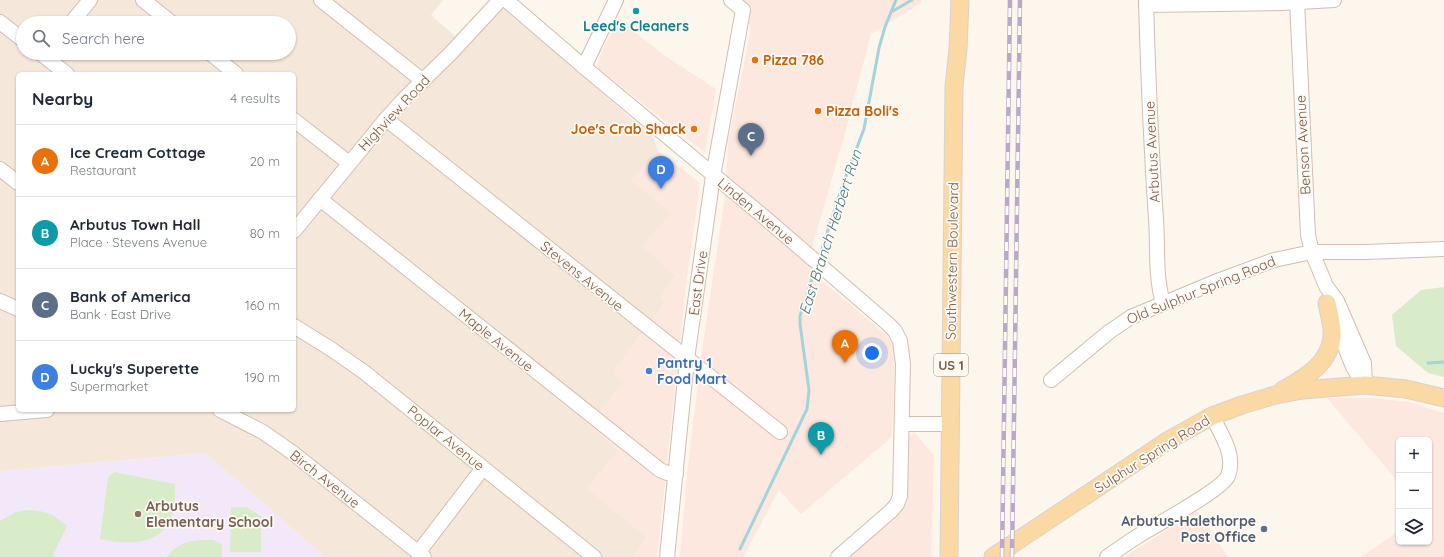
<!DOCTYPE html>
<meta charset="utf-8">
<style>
body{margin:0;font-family:Quicksand,sans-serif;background:#f2f2f3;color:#1f2937}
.controls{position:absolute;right:12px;bottom:12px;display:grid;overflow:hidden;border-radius:6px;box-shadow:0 1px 3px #0004}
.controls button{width:36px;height:36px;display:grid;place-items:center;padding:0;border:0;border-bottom:1px solid #e0e1e3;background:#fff;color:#1f2937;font:20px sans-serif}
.you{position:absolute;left:872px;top:353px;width:14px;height:14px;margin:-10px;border:3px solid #fff;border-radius:50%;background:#1a73e8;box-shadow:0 0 0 6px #1a73e833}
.badge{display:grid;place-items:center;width:26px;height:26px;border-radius:50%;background:#1a73e8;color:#fff;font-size:13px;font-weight:700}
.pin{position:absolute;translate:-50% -33px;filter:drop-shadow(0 1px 2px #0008)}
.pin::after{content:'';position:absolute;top:21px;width:14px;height:12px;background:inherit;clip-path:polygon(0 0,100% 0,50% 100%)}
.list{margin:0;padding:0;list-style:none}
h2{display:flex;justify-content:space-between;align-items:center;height:52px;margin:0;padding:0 16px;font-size:17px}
h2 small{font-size:13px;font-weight:400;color:#747a83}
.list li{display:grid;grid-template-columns:26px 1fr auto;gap:12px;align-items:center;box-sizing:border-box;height:72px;padding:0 16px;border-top:1px solid #e0e1e3}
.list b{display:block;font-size:15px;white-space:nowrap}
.list p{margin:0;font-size:13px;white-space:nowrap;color:#747a83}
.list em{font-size:13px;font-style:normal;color:#747a83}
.icon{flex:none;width:22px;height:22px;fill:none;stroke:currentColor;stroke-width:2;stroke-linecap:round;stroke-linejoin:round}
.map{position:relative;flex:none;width:1444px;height:557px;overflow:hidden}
.search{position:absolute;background:#fff;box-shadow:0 1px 3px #0004;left:16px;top:16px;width:280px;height:44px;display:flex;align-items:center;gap:10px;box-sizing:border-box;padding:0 14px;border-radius:22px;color:#747a83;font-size:15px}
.panel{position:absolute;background:#fff;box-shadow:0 1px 3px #0004;left:16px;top:72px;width:280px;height:340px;border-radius:6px}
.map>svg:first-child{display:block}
.residential{fill:#f5e8da;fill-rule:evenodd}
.commercial{fill:#fde8e0}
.education{fill:#f3e8fa}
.green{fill:#d8ecc9}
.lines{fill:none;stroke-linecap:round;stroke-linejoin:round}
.stream{stroke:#a5d3da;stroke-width:3}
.minor-casing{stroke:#d1beb0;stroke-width:16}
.major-casing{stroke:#dad1cd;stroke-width:19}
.minor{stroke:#fff;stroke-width:14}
.major{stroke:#fbd9a5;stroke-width:17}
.rail-casing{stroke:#b9a8c9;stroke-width:4.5}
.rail{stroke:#fffaf3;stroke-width:3;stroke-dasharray:9;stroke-linecap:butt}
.culture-dot{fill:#0f9aa8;stroke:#fffaf3;stroke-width:1.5}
.food-dot{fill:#e8710a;stroke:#fffaf3;stroke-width:1.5}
.shop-dot{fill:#3f7fe0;stroke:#fffaf3;stroke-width:1.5}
.education-dot{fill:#8d6e63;stroke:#fffaf3;stroke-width:1.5}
.service-dot{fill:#5c6f8a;stroke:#fffaf3;stroke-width:1.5}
.labels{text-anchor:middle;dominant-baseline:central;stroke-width:3.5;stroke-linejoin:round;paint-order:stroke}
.shield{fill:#fffaf3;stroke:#a28b7f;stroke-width:1}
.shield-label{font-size:13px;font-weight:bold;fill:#7a5c4d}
.culture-label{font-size:14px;font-weight:bold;fill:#0d838f;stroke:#fffaf3}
.food-label{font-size:14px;font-weight:bold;fill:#c56008;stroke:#fffaf3;text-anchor:start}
.street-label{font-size:14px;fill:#7a5c4d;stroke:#fffaf3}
.shop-label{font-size:14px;font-weight:bold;fill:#366cbe;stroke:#fffaf3;text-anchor:start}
.education-label{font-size:14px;font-weight:bold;fill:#785e54;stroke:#fffaf3;text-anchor:start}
.service-label{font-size:14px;font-weight:bold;fill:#4e5e75;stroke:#fffaf3;text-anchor:end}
.water-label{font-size:15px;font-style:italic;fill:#437c86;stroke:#fffaf3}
</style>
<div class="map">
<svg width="1444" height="557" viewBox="0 0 1444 557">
<rect width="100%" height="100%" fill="#fdf6ec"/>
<path class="residential" d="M0,0H443L431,15L455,36L489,0H495L653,137L658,151L631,180L671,213L675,276L661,297L666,302L614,371L625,380L619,451L587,488L647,537L634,557H325L205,453L0,471ZM23,23H289V53H23ZM18,74H294V410H18Z"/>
<g class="commercial">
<path d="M740,0H921V3L871,34L844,137L807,265L820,279L887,336L895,349L892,437L801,514L779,490L743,557H680L688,465L702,350L725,196L728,142L751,29Z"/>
<path d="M619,19L662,54L716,89L705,153L597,67L605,44Z"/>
<path d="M658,151L700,183L686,286L657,557H634L646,536L587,488L619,451L588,424L625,381L614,371L666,302L661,297L675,276L642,246L671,213L631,180Z"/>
<path d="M1327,398H1372L1409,402L1444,413V557H1361L1399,531V542H1429V440H1399V483Z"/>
<path d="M914,432L934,455L931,557H848L895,516L907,443L911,435Z"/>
<path d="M1197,511L1228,557H1124Z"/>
</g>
<path class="education" d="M205,453L325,557H0V471Z"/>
<g class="green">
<path d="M1444,287V377L1428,373L1396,346L1392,315L1421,290Z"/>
<path d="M114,472L175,484C175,493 176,503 173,512C163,547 129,545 100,539L108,478Z"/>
<path d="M231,507H246L261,516V552H230Z"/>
<path d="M28,510C48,511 52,514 67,526L52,557H0V521L16,512Z"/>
<path d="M200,540H213L222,544V557H166C177,545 183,542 200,540Z"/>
</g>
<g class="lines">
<g class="stream">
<path d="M893,11L912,0"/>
<path d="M819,258L843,184L864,129L879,48L885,27L896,0"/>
<path d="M1428,363L1444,362"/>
<path d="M740,549L807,409L809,390L800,324V316L816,267"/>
</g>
<g class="minor-casing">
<g id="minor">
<path d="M143,0L172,23"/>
<path d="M321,0L423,81"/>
<path d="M506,0L584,67L763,216L887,323L895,331L900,341L903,364L900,496L897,504L891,511L838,557"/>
<path d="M1146,0C1148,73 1151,146 1156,219C1158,246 1155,276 1163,303"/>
<path d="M1297,0L1308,235L1312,252L1326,286L1337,301L1364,363L1365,385"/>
<path d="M1146,5L1282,3L1334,0"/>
<path d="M0,22L23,40"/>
<path d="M71,23L90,0"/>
<path d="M40,53L67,74"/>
<path d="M210,53L236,74"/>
<path d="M584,67L616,0"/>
<path d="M386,119L780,432"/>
<path d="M294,120L349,163"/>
<path d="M0,169L18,183"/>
<path d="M320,199L660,470L667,473L676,474"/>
<path d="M294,231L386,119L405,98L451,53L500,0"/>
<path d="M0,301L18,309"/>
<path d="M1334,319L1353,367L1365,385"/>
<path d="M294,326L331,349L364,372L594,557"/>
<path d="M1051,380L1109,332L1131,317L1220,280L1274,260L1312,252H1366L1444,249"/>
<path d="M220,410L263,432L293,453L424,557"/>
<path d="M0,414L47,410"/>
<path d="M903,424H950"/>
<path d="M418,553L483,468"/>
<path d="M667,557L687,359L713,176L743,10L731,0"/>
<path d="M1107,557C1117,550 1127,543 1138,536C1154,526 1222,490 1228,476C1236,455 1221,434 1212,416"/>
</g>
</g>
<g class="major-casing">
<g id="major">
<path d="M1283,390C1304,378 1329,365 1332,337C1333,326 1329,314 1327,303"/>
<path d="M949,557L954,86L958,49L960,0"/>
<path d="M993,557L1169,440L1212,416L1242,405L1275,395L1303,390L1365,385L1406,389L1444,398"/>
</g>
</g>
<use href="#minor" class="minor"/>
<use href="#major" class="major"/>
<g class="rail-casing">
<g id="rail">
<path d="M1002,557L1010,0"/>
<path d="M1012,557L1020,0"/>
</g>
</g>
<use href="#rail" class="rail"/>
</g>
<circle class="culture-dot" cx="636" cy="11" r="4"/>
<g class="food-dot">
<circle cx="755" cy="60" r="4"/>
<circle cx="818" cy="111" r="4"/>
<circle cx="694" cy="129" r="4"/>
</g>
<circle class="shop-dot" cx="649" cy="371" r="4"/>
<circle class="education-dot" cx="138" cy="514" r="4"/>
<circle class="service-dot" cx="1264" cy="529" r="4"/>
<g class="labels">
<rect class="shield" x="934" y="354" width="34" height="22" rx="3"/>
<g class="shield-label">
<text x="951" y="365">US 1</text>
</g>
<g class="culture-label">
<text x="636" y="26">Leed's Cleaners</text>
</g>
<g class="food-label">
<text x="763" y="60">Pizza 786</text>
<text x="826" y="111">Pizza Boli's</text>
<text x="686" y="129" text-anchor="end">Joe's Crab Shack</text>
</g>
<g class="street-label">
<text transform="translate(394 113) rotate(-47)">Highview Road</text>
<text transform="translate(1303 145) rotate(-93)">Benson Avenue</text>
<text transform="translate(1152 152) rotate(-93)">Arbutus Avenue</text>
<text transform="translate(756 211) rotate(40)">Linden Avenue</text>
<text transform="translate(952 261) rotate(-89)">Southwestern Boulevard</text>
<text transform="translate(582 276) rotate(39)">Stevens Avenue</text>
<text transform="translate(698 283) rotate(-82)">East Drive</text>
<text transform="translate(1201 290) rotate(-22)">Old Sulphur Spring Road</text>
<text transform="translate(496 340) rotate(39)">Maple Avenue</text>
<text transform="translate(446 438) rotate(39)">Poplar Avenue</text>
<text transform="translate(1152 454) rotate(-32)">Sulphur Spring Road</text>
<text transform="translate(325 479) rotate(38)">Birch Avenue</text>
</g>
<g class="shop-label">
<text x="657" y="363">Pantry 1<tspan x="657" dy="16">Food Mart</tspan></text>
</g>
<g class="education-label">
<text x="146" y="506">Arbutus<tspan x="146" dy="16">Elementary School</tspan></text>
</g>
<g class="service-label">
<text x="1256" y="521">Arbutus-Halethorpe<tspan x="1256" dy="16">Post Office</tspan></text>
</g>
<g class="water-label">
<text transform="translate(830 232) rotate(-72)">East Branch Herbert Run</text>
</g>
</g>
</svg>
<div class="controls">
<button>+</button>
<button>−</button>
<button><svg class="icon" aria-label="layers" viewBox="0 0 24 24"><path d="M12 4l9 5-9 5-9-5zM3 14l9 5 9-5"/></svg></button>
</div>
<div class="you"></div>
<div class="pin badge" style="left:845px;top:363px;background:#e8710a">A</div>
<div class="pin badge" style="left:821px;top:455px;background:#0f9aa8">B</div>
<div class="pin badge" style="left:751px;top:156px;background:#5c6f8a">C</div>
<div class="pin badge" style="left:661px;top:189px;background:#3f7fe0">D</div>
<div class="search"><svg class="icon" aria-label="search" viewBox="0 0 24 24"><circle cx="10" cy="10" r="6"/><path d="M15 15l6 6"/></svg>Search here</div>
<section class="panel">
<h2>Nearby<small>4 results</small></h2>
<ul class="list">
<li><span class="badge" style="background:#e8710a">A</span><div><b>Ice Cream Cottage</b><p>Restaurant</p></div><em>20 m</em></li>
<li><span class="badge" style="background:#0f9aa8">B</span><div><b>Arbutus Town Hall</b><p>Place · Stevens Avenue</p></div><em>80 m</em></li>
<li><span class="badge" style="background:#5c6f8a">C</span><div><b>Bank of America</b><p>Bank · East Drive</p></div><em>160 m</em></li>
<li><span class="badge" style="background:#3f7fe0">D</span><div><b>Lucky's Superette</b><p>Supermarket</p></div><em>190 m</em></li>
</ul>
</section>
</div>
